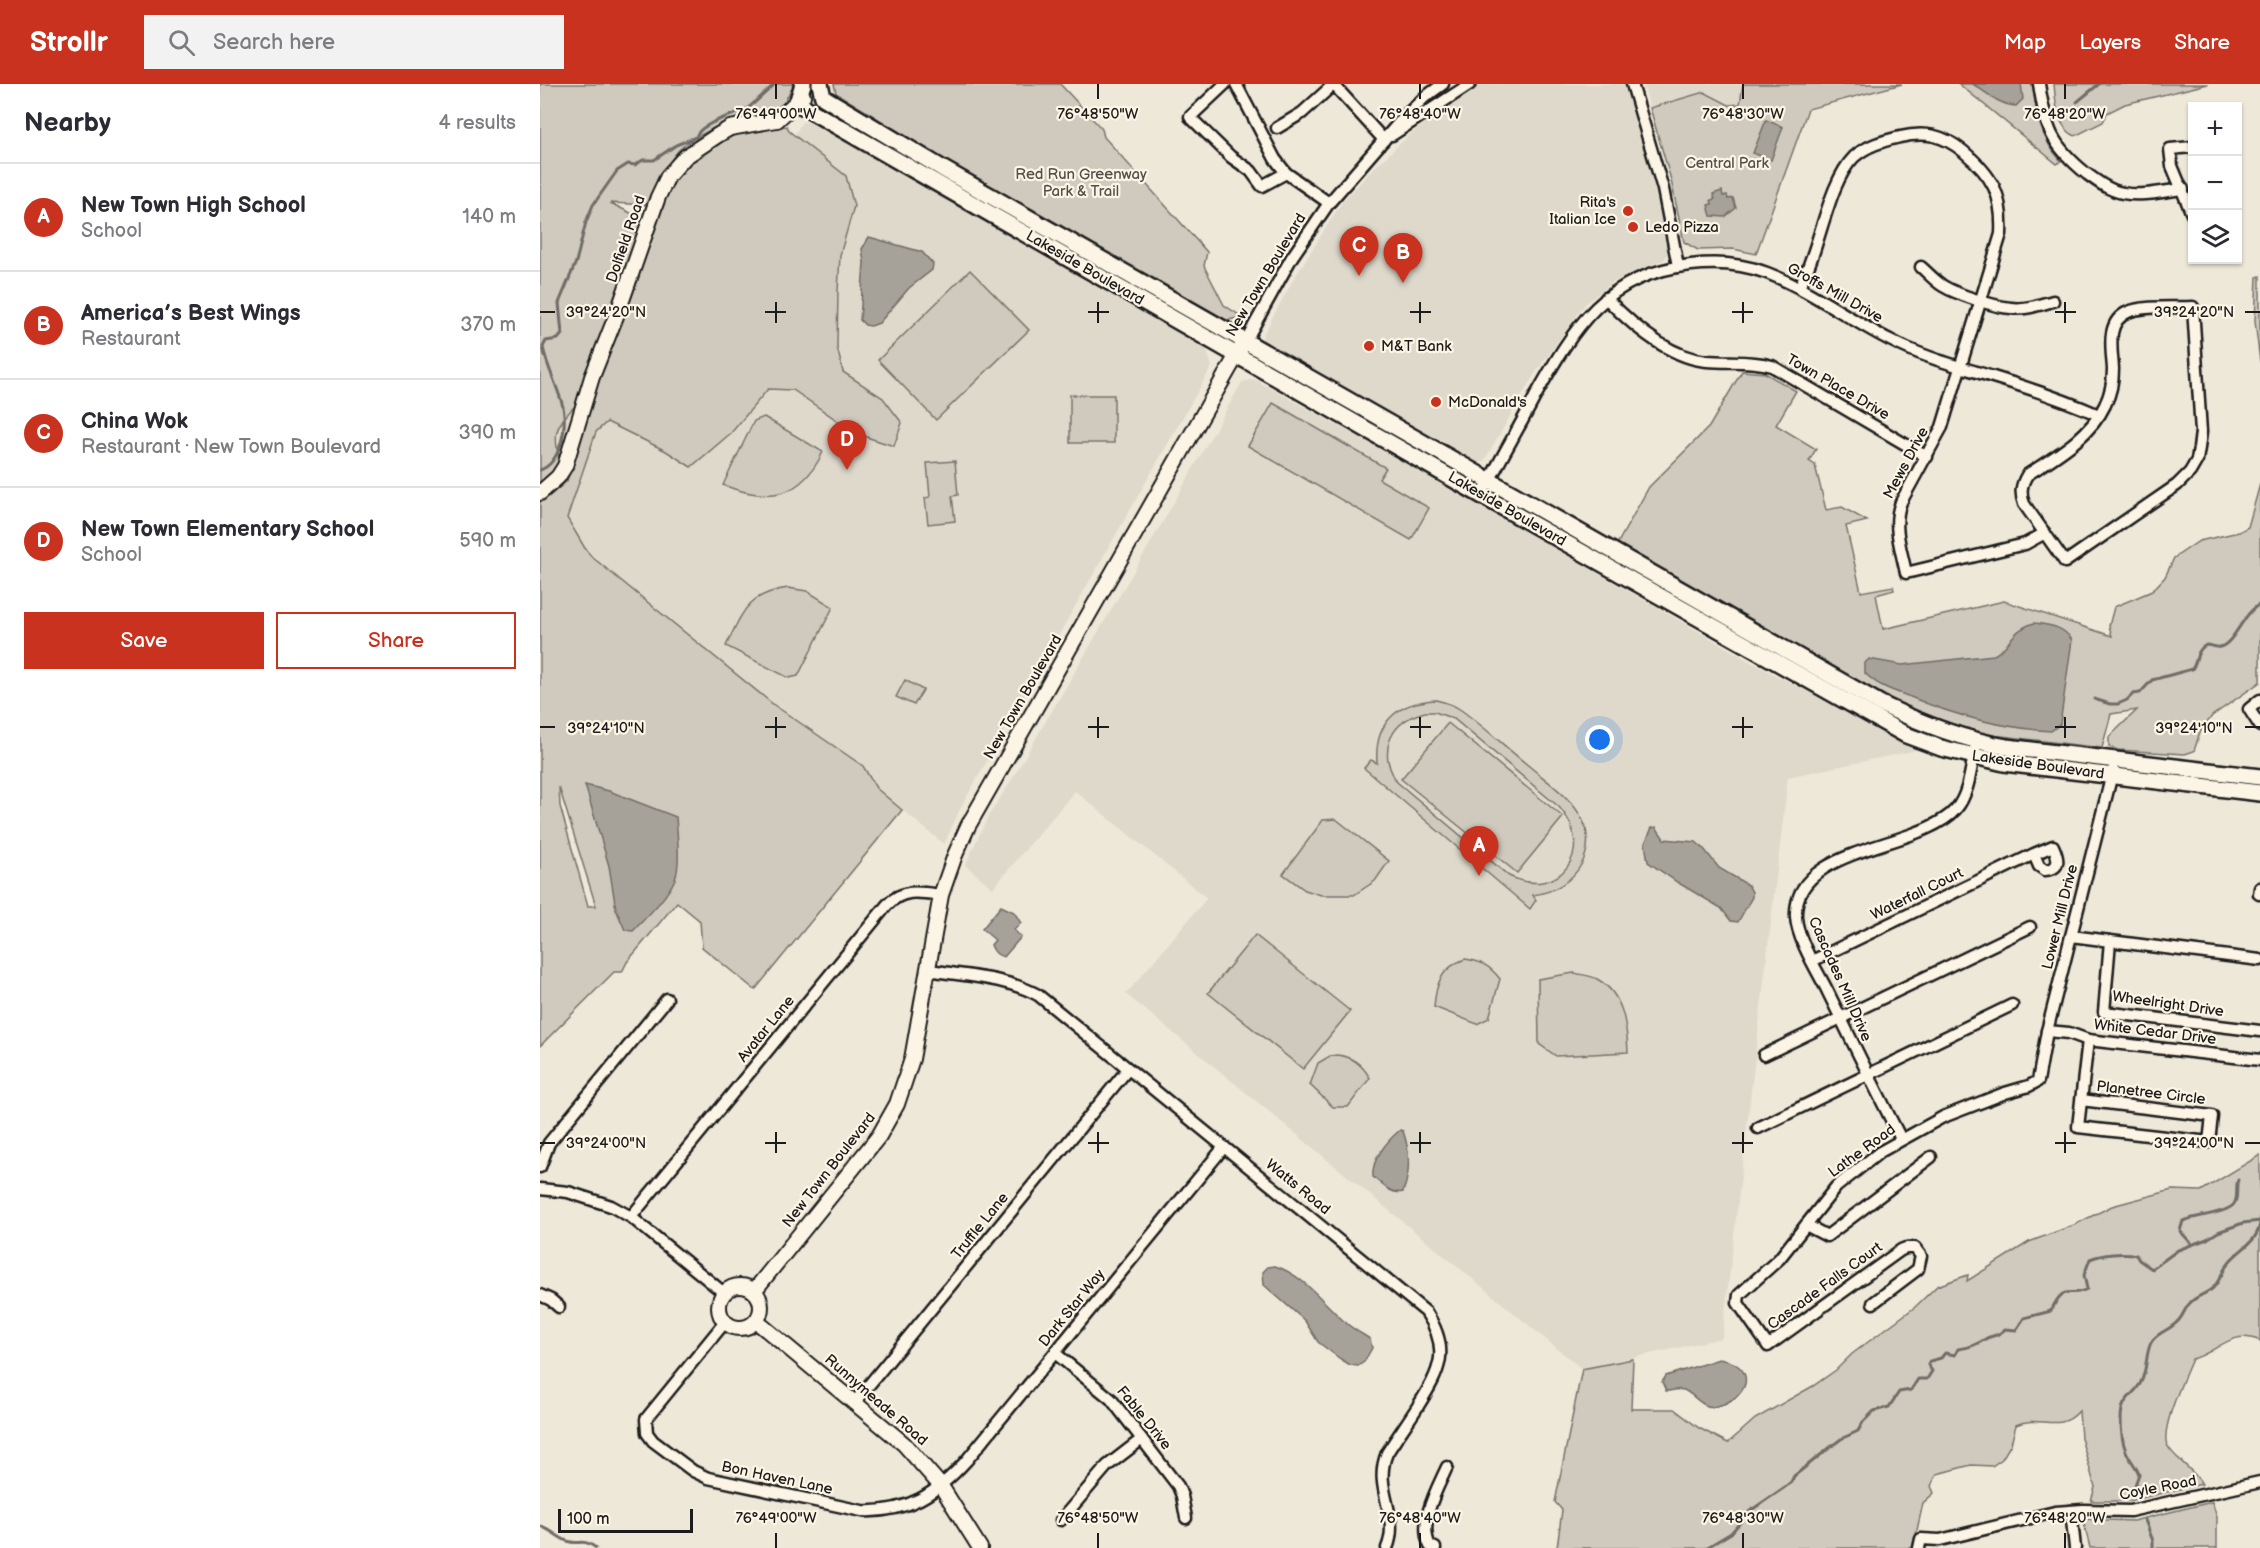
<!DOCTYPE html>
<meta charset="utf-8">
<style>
body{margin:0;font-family:"Balsamiq Sans",sans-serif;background:#f2f2f3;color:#2b2b33}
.controls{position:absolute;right:18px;top:18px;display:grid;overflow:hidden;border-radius:0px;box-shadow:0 2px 4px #0004}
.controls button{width:54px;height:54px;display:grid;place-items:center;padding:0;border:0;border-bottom:2px solid #e1e1e2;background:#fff;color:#2b2b33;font:30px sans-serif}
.scale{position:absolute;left:18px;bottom:15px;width:135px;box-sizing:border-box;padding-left:6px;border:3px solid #1c1c1c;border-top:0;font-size:16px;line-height:21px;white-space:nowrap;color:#1c1c1c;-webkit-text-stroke:4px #fcf5e5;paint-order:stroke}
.you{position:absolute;left:1060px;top:656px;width:21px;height:21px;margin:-15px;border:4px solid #fff;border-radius:50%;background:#1a73e8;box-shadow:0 0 0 9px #1a73e833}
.badge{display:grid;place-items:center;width:39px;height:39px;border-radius:50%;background:#c8321e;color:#fff;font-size:20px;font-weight:700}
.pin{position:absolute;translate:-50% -50px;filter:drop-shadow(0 2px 3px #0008)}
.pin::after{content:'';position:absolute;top:32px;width:21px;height:18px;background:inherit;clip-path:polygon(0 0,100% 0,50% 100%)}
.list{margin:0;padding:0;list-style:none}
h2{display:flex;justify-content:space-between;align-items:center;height:78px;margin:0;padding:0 24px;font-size:26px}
h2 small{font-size:20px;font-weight:400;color:#7c7c81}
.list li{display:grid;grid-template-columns:39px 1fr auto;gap:18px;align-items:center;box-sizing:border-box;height:108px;padding:0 24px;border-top:2px solid #e1e1e2}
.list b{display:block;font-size:22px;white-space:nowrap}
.list p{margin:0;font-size:20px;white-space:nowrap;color:#7c7c81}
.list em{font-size:20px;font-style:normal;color:#7c7c81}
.actions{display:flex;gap:12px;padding:18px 24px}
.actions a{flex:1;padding:14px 0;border:2px solid #c8321e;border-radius:0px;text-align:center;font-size:21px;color:#c8321e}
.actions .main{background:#c8321e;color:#fff}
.icon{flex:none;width:33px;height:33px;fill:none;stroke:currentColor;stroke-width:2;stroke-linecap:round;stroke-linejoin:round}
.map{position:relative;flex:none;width:1720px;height:1464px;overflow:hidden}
header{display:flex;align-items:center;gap:36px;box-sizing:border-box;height:84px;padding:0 30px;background:#c8321e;color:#fff}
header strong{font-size:28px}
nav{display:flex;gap:33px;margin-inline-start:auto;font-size:21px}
.search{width:420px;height:54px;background:#f2f2f3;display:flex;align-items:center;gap:15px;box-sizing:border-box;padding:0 21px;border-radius:0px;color:#7c7c81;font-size:22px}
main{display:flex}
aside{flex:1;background:#fff}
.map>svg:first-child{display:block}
.built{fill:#ded9cb}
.green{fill:#cfcabd;stroke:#76736c;stroke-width:1.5;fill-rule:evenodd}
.water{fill:#a7a299;stroke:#6f6c67;stroke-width:1.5}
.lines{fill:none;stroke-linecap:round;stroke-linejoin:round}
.stream{stroke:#6f6c67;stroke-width:3}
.minor-casing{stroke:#1c1c1c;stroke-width:15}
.tertiary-casing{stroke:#1c1c1c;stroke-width:18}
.secondary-casing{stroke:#1c1c1c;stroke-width:20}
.minor{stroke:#fcf5e5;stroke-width:10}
.tertiary{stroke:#fcf5e5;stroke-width:14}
.secondary{stroke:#fcf5e5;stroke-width:15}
.ticks{fill:none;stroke:#1c1c1c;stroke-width:2}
.poi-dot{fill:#c8321e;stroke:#fcf5e5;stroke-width:2}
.labels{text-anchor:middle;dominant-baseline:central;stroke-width:4.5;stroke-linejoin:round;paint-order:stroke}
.park-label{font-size:15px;fill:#52504c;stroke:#fcf5e5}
.poi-label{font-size:15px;fill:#1c1c1c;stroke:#fcf5e5;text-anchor:start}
.street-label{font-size:15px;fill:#1c1c1c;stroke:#fcf5e5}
.ticks-label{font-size:15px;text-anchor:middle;fill:#1c1c1c;stroke:#fcf5e5;stroke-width:4.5;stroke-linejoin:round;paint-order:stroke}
</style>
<header>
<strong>Strollr</strong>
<div class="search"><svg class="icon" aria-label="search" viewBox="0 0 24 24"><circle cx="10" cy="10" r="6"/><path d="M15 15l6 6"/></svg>Search here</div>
<nav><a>Map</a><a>Layers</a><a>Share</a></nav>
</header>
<main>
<aside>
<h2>Nearby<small>4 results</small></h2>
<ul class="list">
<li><span class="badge">A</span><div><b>New Town High School</b><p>School</p></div><em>140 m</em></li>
<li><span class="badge">B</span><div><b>America’s Best Wings</b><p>Restaurant</p></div><em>370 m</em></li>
<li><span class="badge">C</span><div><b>China Wok</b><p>Restaurant · New Town Boulevard</p></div><em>390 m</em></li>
<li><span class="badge">D</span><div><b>New Town Elementary School</b><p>School</p></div><em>590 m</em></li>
</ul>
<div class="actions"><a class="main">Save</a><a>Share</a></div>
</aside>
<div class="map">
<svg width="1720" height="1464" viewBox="0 0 1720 1464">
<rect width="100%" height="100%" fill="#eee8d9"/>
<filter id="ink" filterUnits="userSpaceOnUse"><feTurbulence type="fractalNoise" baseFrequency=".0167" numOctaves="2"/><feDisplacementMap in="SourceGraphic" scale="12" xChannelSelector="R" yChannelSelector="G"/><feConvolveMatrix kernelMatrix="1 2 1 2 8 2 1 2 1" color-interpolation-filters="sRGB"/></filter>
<g filter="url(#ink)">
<g class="built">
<path d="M940,0H1085L1110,80L1130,165L1125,175L1073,198L1045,220L994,291L944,377L935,382L724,261L722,258L723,251L753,196L802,118L833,85L869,51Z"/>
<path d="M1103,0H1203L1200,19L1189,21L1164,8L1110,24Z"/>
<path d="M274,37L666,264L672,282L423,719L404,760L0,431V341L89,226L122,125L145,83L187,55L248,62L262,38Z"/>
<path d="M714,295L923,411L1211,578L1378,666L1248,693L1182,1254L1042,1285L586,910L667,814L535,707L453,804L425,781L449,731L468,702L628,429L702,298Z"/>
</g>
<g class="green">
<path d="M0,0H254L240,26C220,19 152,51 138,67C124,83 117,101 110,121L70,119L103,135L35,322C14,343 13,350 20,379L0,401Z"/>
<path d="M294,0H520L562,45L564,53L667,168L664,182L684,221L699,231L697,234L685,237L397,71L296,9Z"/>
<path d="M1203,0H1362L1268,25L1216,170L1193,165L1158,166L1144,158L1131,96L1110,24L1164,8L1189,21L1200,20Z"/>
<path d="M1419,0H1493C1496,29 1500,54 1521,77L1517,80Z"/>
<path d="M1514,0H1668L1585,20L1567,29L1563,38L1535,52C1516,42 1516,20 1514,0Z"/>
<path d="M247,42L249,47L306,92L314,122L300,171L298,208L297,263L303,288L343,314L362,339L354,362L317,350L253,306L228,305L191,349L151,383L126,367L67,338L56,348L27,434L46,466L52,473L234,621L323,682L336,704L362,726L215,906L162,863L160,837L137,818L87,878L82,888H74L0,962V417L8,413L27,397L58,296L91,215L126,111L138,93L156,73L187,54L207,47ZM19,703L56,822H48L20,722Z"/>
<path d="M430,186L489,246L396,336L338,276Z"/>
<path d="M1720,192V278L1715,237L1717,193Z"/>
<path d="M1202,287L1225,289L1256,307L1236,341L1276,365L1269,377L1275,381L1286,426L1302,423L1327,437L1306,442L1321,508L1353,502L1354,506L1336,511L1343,545L1464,517L1572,552L1569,542L1574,523L1612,507L1625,493L1634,474L1659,457L1699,448L1708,443L1720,400V598L1672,632L1660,648L1654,667L1645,670L1578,666L1569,663V653L1597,626L1571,630L1562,664L1462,652C1431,651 1402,639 1373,629L1075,464L1109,403L1169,343Z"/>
<rect x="530" y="311" width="44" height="48"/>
<path d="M733,319L846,384L839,395L889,424L871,456L708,362Z"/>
<path d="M224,333L283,368C261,414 229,419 183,401L214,337Z"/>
<path d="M415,377L418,411L412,412L415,437L388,440L385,414L390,413L387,379Z"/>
<path d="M248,504L267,507L293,523L258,592L249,594L186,562C203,527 207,510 248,504Z"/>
<path d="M365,596L383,606L374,621L356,613Z"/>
<path d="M896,616C905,618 914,621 921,626C945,643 966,664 989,682C1004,695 1024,708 1036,725C1065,764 1035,806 993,811L996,816L990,825L824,684L831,676L837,679C834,639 857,618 896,616ZM885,628H895L914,635L1019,723C1057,765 1020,817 969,792L857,698C837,667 850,637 885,628Z"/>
<path d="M908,639L1023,733L977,789L861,695Z"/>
<path d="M796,735L849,777L835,797L814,811H781L765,806L743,790L783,736Z"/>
<path d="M715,851L810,927L763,985L668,909Z"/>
<path d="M925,875C941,877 950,882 960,895L949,934L937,940L894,923C896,899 901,884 925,875Z"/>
<path d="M1034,889C1041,891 1050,891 1057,895C1083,909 1087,941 1088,968L1016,972L999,960L998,895Z"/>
<path d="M797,971C813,972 823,982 830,994L808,1023H793L770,1001L778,979L790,972Z"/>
<path d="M1720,1071V1257C1691,1244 1677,1269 1652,1275C1645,1292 1620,1345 1627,1361C1633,1373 1654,1386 1662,1400L1589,1417H1551L1555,1403L1541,1354L1539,1327C1519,1350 1500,1330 1476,1341L1471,1360L1462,1375L1452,1382L1431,1381L1397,1390L1391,1402L1394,1409L1383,1419L1373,1464H1017L1022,1426L1015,1418L1042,1285L1093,1275L1091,1325H1134L1159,1344L1188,1359L1215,1335L1273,1302L1296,1286L1312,1270L1375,1223L1397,1202L1428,1191L1427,1197L1489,1158L1534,1141L1572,1122L1632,1106L1661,1107Z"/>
<path d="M1672,1418L1677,1433V1464H1550L1543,1435L1593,1437Z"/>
</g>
<g class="water">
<path d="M1433,0H1481L1483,15L1476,22C1459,21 1447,9 1433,0Z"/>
<path d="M1226,36L1243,43L1231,76L1213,69Z"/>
<path d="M1182,107L1183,112L1187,111L1188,115L1193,114L1196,124L1185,133L1171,132L1168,121L1172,120L1171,116L1175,115L1173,110Z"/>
<path d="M329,153L382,168L393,180L392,186L369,204L339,239L331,242L325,241L320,236L324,178L322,165Z"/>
<path d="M1494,539C1509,541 1523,542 1532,556L1520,640L1511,647C1464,644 1416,632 1373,614C1355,607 1338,603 1325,589V579L1329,575L1362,581L1454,571C1474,560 1468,548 1494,539Z"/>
<path d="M45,701L69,707L136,733C137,749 141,780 135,795C126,815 108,831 93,847L85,846L76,825L69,782Z"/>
<path d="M1116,743L1124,755L1156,758L1164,765L1179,784L1208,801L1212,808V813L1198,838L1191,837L1181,824L1137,798L1108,778L1105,759L1112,744Z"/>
<path d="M461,822L474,828L481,839L474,846L481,853L464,873C457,871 454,869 451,861L455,856L442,845Z"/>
<path d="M860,1046L863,1047C870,1067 871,1087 863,1108C851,1111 842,1100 833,1093C831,1076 847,1057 860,1046Z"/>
<path d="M735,1182C764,1191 784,1220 806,1239C813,1245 822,1250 830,1255L832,1264L824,1278L818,1282L810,1281L799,1274L778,1258L765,1237L724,1201L723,1188L728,1183Z"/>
<path d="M1179,1275C1215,1280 1213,1310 1181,1321C1163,1328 1157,1312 1144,1306C1138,1304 1132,1307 1126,1307L1122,1298L1126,1292Z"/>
</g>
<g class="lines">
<g class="stream">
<path d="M1537,18L1559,0"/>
<path d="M0,386C21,379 27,343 23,323C18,303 7,284 3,263L6,257L18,255L22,250L19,219L36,178L46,138L53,121L77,87L88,80L95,81L103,76H114L136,61L156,53C159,40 193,31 205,26C210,24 229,5 235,0"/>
<path d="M1554,615L1570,620H1578L1587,616L1593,610L1600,609L1612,596L1652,585C1658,577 1655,567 1666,561C1670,561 1676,564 1680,563C1694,560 1703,529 1720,520"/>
<path d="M1652,1160L1640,1147L1643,1137C1655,1132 1688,1129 1694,1120C1699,1113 1695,1103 1698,1096"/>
<path d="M1595,1413V1401L1599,1390C1596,1382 1589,1375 1586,1367C1582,1358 1581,1345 1581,1335C1581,1315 1591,1314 1600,1300C1608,1287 1605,1267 1612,1257C1618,1248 1630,1246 1637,1238C1643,1233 1644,1225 1650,1219C1656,1212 1666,1210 1673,1204C1680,1197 1683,1185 1690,1177C1702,1163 1717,1159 1720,1139"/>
<path d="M1605,1436L1613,1457V1464"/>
<path d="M0,1442C10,1445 17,1453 27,1457C40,1462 41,1453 56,1464"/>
<path d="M1166,1464L1191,1449L1210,1427L1245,1403L1251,1398L1254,1392L1283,1369L1301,1355L1318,1347L1323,1338L1334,1327L1349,1323L1359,1308L1371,1306L1378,1295H1387L1392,1287L1388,1281L1390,1277L1401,1274L1405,1269L1415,1271L1418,1265C1430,1264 1438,1260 1447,1254C1454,1251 1459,1252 1465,1245L1476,1246L1484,1234L1511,1227C1525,1197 1529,1215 1547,1205L1544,1191L1550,1175C1562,1170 1583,1168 1596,1171L1599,1176L1612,1185L1638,1166L1667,1155L1678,1148L1703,1139L1720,1137"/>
</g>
<g class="minor-casing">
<g id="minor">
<path d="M685,0L650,33L691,73L711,87L722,102L746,89"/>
<path d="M696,0L735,75L746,89L789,119"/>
<path d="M793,0L844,56"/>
<path d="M1092,0L1123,105L1138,182"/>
<path d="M1499,0C1506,45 1511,61 1547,90C1558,98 1570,107 1583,109C1602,113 1624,107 1643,105"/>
<path d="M737,44L762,29L794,0"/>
<path d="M852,51L930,0"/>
<path d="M1652,63L1630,65L1632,82L1652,130"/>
<path d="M1381,183C1388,189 1395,197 1403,202C1416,210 1455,223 1471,224C1485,226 1499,221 1513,217"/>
<path d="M1259,203C1280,167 1287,100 1314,73C1327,61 1344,57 1360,53C1385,47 1403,51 1423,67C1453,92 1463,111 1461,150L1402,343L1361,418C1352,441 1361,465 1366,489L1485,460L1505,449"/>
<path d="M1066,214C1092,241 1129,274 1167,277C1189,279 1210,276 1232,282L1387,373"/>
<path d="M1653,223L1661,348L1659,364L1657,376L1650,388L1637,401L1525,478L1484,420C1480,409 1481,401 1487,391C1516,372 1550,353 1565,321C1570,311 1573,297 1573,285C1572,266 1565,238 1588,228C1604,221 1635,224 1653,223Z"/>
<path d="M705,258L752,173L789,119L862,35L885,13L903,0"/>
<path d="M946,403C962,372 980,342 996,311C1034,243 1066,190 1151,181C1176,178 1203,180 1227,189C1271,206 1308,235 1350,256C1382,273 1418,282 1453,293C1489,304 1525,316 1559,331"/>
<path d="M1720,616L1709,625L1720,642"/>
<path d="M1719,810L1720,804"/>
<path d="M1531,852L1720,876"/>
<path d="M1570,857L1564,928L1720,947"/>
<path d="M1272,877L1494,770L1499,782L1505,786C1522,785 1518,773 1513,762L1494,770"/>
<path d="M389,886C425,892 465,893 498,911L886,1228C911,1266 900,1287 878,1322C868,1338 857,1353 847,1369C832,1405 861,1431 847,1464"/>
<path d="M1507,947L1529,949L1548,956L1720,976"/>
<path d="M1224,971L1490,843"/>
<path d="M1541,1016L1672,1032L1669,1058L1538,1043L1548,956"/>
<path d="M1218,1044L1472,921"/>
<path d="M1361,1055C1335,1005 1311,955 1286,904C1276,885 1257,854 1256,833C1252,761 1380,766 1416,725C1429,710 1431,684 1435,665"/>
<path d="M0,1083L9,1059L127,915"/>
<path d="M0,1105L28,1108L71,1122L91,1133L184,1209"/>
<path d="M91,1133L347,821C363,804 380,808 401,811"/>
<path d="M1266,1141L1287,1152L1391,1073"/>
<path d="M0,1211L11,1216L19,1223"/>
<path d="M1333,1219L1378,1185L1381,1172L1375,1164H1366L1361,1166L1228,1262L1198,1219L1199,1211L1239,1175L1296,1103L1340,1068L1403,1033L1465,1009L1489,1002L1498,997L1507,947L1573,686"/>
<path d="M185,1238L106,1335L107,1349L113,1357L153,1387L168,1394L322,1427C367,1429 396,1410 426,1377L684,1063"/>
<path d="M515,1269L571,1315L638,1402L642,1412L646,1434"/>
<path d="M315,1318L588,985"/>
<path d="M1531,1427L1535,1464"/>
<path d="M521,1436L567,1382L602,1355"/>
<path d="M895,1464L890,1462C878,1438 897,1405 907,1383"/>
<path d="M1379,1464L1381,1455L1400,1456L1515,1428L1543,1426L1590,1427L1720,1398"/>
</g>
</g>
<g class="tertiary-casing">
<g id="tertiary">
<path d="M0,409L18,393L25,382L52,293L80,222L118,113L128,92L145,73L178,51L190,44L237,36L263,12"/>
<circle cx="200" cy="1223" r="21"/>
<path d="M214,1207L339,1052L357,1020L372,975L401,811L415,771L428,742L702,262"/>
<path d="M216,1237L364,1360L401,1402L440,1464"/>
</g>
</g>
<g class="secondary-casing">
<g id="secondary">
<path d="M263,0L257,19L941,411L1366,651L1401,664L1464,679L1720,709"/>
<path d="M280,0L283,13L405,86L1341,620C1382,640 1421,655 1466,663L1720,693"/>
</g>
</g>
<use href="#minor" class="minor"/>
<use href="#tertiary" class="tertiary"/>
<use href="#secondary" class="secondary"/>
</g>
</g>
<path class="ticks" d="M236,0V15M558,0V15M880,0V15M1203,0V15M1525,0V15M236,218V239M558,218V239M880,218V239M1203,218V239M1525,218V239M0,228H15M225,228H246M548,228H569M870,228H891M1192,228H1213M1515,228H1536M1705,228H1720M236,633V654M558,633V654M880,633V654M1203,633V654M1525,633V654M0,643H15M225,643H246M548,643H569M870,643H891M1192,643H1213M1515,643H1536M1705,643H1720M236,1048V1069M558,1048V1069M880,1048V1069M1203,1048V1069M1525,1048V1069M0,1059H15M225,1059H246M548,1059H569M870,1059H891M1192,1059H1213M1515,1059H1536M1705,1059H1720M236,1449V1464M558,1449V1464M880,1449V1464M1203,1449V1464M1525,1449V1464"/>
<g class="poi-dot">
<circle cx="1088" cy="127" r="6"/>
<circle cx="1093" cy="143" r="6"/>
<circle cx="829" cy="262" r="6"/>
<circle cx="896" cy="318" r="6"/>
</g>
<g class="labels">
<g class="park-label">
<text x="1187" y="79">Central Park</text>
<text x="541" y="90">Red Run Greenway<tspan x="541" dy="17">Park &amp; Trail</tspan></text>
</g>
<g class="poi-label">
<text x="1076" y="118" text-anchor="end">Rita's<tspan x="1076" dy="17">Italian Ice</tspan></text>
<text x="1105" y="143">Ledo Pizza</text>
<text x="841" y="262">M&amp;T Bank</text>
<text x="908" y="318">McDonald's</text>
</g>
<g class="street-label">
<text transform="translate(86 155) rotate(-71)">Dolfield Road</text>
<text transform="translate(545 184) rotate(30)">Lakeside Boulevard</text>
<text transform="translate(726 191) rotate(-59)">New Town Boulevard</text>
<text transform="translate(1295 209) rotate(29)">Groffs Mill Drive</text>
<text transform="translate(1298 303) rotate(30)">Town Place Drive</text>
<text transform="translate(1366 379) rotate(-62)">Mews Drive</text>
<text transform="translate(967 425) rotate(30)">Lakeside Boulevard</text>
<text transform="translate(483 613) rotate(-60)">New Town Boulevard</text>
<text transform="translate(1498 681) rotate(8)">Lakeside Boulevard</text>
<text transform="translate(1377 810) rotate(-26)">Waterfall Court</text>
<text transform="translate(1520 833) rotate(-76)">Lower Mill Drive</text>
<text transform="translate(1300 895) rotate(66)">Cascades Mill Drive</text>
<text transform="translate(1628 920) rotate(8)">Wheelright Drive</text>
<text transform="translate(226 945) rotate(-51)">Avatar Lane</text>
<text transform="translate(1615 948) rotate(7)">White Cedar Drive</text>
<text transform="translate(1611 1009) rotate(7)">Planetree Circle</text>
<text transform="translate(1322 1067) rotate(-36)">Lathe Road</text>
<text transform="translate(289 1086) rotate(-52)">New Town Boulevard</text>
<text transform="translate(758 1103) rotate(39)">Watts Road</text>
<text transform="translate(440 1142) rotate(-51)">Truffle Lane</text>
<text transform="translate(1285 1202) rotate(-36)">Cascade Falls Court</text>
<text transform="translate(532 1224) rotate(-51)">Dark Star Way</text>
<text transform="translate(336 1316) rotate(41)">Runnymeade Road</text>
<text transform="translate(604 1334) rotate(51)">Fable Drive</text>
<text transform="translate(237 1394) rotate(12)">Bon Haven Lane</text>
<text transform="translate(1618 1404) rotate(-11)">Coyle Road</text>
</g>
</g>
<g class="ticks-label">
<text x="236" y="35">76°49'00"W</text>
<text x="558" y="35">76°48'50"W</text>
<text x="880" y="35">76°48'40"W</text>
<text x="1203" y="35">76°48'30"W</text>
<text x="1525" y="35">76°48'20"W</text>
<text x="66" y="233">39°24'20"N</text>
<text x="1654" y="233">39°24'20"N</text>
<text x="66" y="649">39°24'10"N</text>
<text x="1654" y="649">39°24'10"N</text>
<text x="66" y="1064">39°24'00"N</text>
<text x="1654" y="1064">39°24'00"N</text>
<text x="236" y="1439">76°49'00"W</text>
<text x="558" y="1439">76°48'50"W</text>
<text x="880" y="1439">76°48'40"W</text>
<text x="1203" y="1439">76°48'30"W</text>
<text x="1525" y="1439">76°48'20"W</text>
</g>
</svg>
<div class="controls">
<button>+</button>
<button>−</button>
<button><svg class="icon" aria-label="layers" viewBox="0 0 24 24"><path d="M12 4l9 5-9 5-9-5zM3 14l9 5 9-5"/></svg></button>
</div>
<div class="scale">100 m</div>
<div class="you"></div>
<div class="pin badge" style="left:939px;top:792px">A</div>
<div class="pin badge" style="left:863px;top:199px">B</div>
<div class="pin badge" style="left:819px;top:192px">C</div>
<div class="pin badge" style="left:307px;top:386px">D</div>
</div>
</main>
